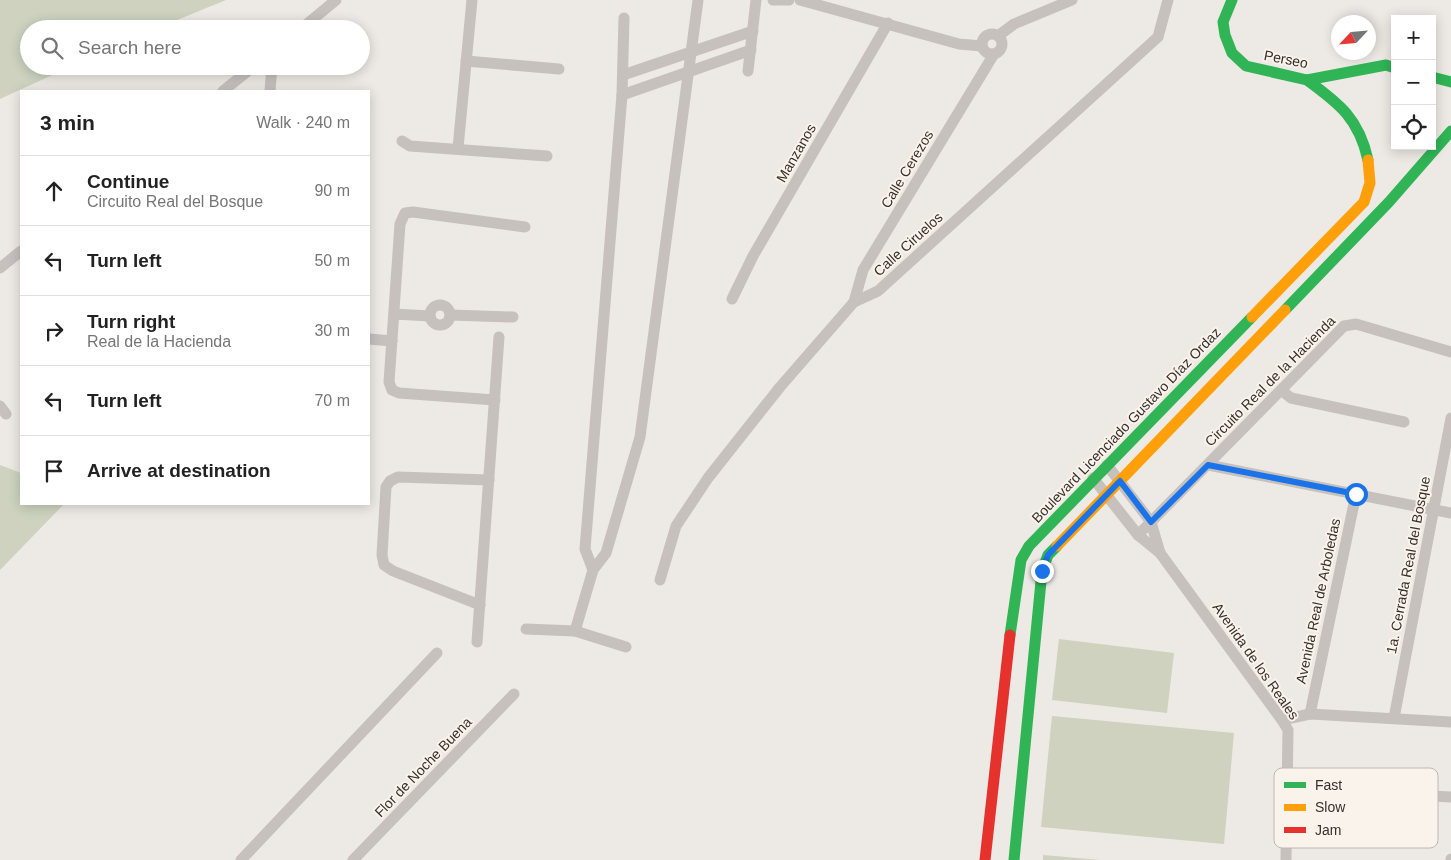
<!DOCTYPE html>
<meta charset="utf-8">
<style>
body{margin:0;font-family:Helvetica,sans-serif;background:#f6f6f6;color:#222}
.controls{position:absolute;right:15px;top:15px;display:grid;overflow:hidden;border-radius:0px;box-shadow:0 2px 12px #0003}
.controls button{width:45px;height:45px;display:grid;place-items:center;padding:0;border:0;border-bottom:1px solid #e0e0e0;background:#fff;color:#222;font:25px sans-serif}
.compass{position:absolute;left:1331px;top:15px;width:45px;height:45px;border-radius:50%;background:#fff;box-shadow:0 2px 12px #0003;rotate:244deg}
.stop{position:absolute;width:15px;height:15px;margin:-11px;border:4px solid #1a73e8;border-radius:50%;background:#fff}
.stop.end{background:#1a73e8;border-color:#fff;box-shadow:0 1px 5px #0008}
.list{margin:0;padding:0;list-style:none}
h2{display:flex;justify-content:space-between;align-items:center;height:65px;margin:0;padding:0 20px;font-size:21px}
h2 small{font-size:16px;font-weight:400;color:#767676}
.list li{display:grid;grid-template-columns:32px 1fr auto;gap:15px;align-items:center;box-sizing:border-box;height:70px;padding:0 20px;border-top:1px solid #e0e0e0}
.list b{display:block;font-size:19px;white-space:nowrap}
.list p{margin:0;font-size:16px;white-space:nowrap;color:#767676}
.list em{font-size:16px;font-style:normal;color:#767676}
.icon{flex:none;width:28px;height:28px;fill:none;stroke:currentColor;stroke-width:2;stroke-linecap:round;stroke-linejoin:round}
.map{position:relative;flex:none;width:1451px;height:860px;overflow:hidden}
.search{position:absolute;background:#fff;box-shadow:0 2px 12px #0003;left:20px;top:20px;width:350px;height:55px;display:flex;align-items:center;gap:12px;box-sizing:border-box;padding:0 18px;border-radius:28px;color:#767676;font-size:19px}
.panel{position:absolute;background:#fff;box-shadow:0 2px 12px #0003;left:20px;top:90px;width:350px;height:415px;border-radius:0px}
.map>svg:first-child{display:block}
.park{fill:#ced2bf}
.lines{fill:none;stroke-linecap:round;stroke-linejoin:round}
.street{stroke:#c6c1bd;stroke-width:11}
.fast{stroke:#30b455;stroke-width:11}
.slow{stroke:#ff9f0a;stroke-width:11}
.jam{stroke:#e5322d;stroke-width:11}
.route{stroke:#1a73e8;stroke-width:6}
.labels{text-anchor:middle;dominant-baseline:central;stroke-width:4;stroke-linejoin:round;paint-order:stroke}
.street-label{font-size:14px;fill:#372f2b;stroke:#f9f3ec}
.key{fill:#f9f3ec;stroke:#bfb8b2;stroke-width:1}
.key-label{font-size:14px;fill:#372f2b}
</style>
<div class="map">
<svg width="1451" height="860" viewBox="0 0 1451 860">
<rect width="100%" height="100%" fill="#ede9e4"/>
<g class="park">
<path d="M0,0H226L155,29H29V66H72L0,99Z"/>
<path d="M0,465L21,473V504H64L0,570Z"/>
<path d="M1059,639L1174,653L1167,713L1052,700Z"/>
<path d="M1052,716L1234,733L1224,844L1041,827Z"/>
<path d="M1043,855L1100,860H1043Z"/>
</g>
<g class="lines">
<g class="street">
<path d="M773,0H789"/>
<path d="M800,0L959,44L982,46"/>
<path d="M301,29L336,0"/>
<circle cx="992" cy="44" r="10"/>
<path d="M998,36L1014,24L1072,0"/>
<path d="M466,61L559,69"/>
<path d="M748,71L756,0"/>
<path d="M623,75L753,31"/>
<path d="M223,91L254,66"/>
<path d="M270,91L272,66"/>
<path d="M622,95L751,50"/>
<path d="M402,141L410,146L547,156"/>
<path d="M458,148L472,0"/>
<path d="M0,268L21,251"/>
<path d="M732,299L753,256L888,23"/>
<path d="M854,302L863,270L994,54"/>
<circle cx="440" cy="315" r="10"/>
<path d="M394,314L430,316"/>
<path d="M450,315L513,317"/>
<path d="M369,339L392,341"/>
<path d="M1281,390L1291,398L1404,422"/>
<path d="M495,400L399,393L392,390L389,382L400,224L405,213L413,212L525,227"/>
<path d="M0,406L6,414"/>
<path d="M1107,465L1151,522L1160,553"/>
<path d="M1208,465L1451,513"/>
<path d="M1093,478L1138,535L1160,553L1282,720L1288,730L1286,860"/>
<path d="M1138,535L1344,326L1356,324L1451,352"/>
<path d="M593,570L585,549L622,95L624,18"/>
<path d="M660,580L676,526L708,478L780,387L854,302L878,291L1158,37L1168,0"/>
<path d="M480,605L393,571L384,565L382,555L386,487L390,481L398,477L489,480"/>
<path d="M526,629L575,631L626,647"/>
<path d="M575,631L593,570L606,553L640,437L698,0"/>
<path d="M477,642L499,337"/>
<path d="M1310,714L1356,494"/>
<path d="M1394,718L1451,418"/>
<path d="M1282,720L1310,714L1451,722"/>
<path d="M1286,793L1357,794"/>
<path d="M1369,793L1451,797"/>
<path d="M241,860L437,653"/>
<path d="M353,860L514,694"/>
<path d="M1451,860V859"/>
</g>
<g class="fast">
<path d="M1232,0L1223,22L1225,35L1232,53L1246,66L1307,80L1386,65L1395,68"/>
<path d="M1432,77L1451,82"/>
<path d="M1307,80C1340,104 1359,119 1368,160"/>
<path d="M1285,310L1389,202L1451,131"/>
<path d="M1010,635L1021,560L1029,546L1252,317"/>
<path d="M1014,860L1042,571L1048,555L1057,546"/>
</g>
<g class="slow">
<path d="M1252,317L1364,202L1370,183L1368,160"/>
<path d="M1057,546L1285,310"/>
</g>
<path class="jam" d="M985,860L1010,635"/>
</g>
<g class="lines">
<path class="route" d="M1042,571L1048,555L1120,481L1151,522L1208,465L1356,494"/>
</g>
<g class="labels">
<g class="street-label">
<text transform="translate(1286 59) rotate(11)">Perseo</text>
<text transform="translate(796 153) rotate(-60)">Manzanos</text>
<text transform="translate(907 169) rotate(-59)">Calle Cerezos</text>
<text transform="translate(908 244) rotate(-42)">Calle Ciruelos</text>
<text transform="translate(1270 381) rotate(-45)">Circuito Real de la Hacienda</text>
<text transform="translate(1126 425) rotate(-46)">Boulevard Licenciado Gustavo Díaz Ordaz</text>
<text transform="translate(1408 565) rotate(-79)">1a. Cerrada Real del Bosque</text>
<text transform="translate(1318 601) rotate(-78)">Avenida Real de Arboledas</text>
<text transform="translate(1256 661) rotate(55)">Avenida de los Reales</text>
<text transform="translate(423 767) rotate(-46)">Flor de Noche Buena</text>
</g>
</g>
<rect x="1274" y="768" width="164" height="80" rx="8" class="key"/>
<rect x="1284" y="782" width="22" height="6" fill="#30b455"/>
<rect x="1284" y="804" width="22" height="7" fill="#ff9f0a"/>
<rect x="1284" y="827" width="22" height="6" fill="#e5322d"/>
<g class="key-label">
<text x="1315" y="790">Fast</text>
<text x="1315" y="812">Slow</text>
<text x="1315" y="835">Jam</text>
</g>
</svg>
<div class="controls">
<button>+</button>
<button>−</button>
<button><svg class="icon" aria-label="locate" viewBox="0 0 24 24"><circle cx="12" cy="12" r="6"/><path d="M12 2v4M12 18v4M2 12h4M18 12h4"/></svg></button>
</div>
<svg class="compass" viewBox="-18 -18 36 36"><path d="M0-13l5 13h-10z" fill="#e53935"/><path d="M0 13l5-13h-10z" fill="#767676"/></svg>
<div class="stop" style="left:1356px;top:494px"></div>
<div class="stop end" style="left:1042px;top:571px"></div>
<div class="search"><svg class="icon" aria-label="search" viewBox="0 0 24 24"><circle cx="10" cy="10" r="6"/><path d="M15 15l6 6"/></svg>Search here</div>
<section class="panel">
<h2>3 min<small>Walk · 240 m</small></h2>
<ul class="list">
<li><svg class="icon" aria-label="ahead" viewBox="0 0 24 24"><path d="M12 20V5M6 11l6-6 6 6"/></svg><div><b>Continue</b><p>Circuito Real del Bosque</p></div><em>90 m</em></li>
<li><svg class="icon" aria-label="left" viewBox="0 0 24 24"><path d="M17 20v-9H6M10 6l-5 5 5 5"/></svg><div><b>Turn left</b></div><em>50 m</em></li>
<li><svg class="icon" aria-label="right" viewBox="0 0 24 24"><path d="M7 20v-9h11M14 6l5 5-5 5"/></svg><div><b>Turn right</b><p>Real de la Hacienda</p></div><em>30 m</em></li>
<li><svg class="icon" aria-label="left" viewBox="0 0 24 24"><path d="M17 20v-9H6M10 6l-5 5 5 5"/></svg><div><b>Turn left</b></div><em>70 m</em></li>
<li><svg class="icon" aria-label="arrive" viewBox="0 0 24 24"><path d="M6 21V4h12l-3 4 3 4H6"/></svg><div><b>Arrive at destination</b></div></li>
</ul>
</section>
</div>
